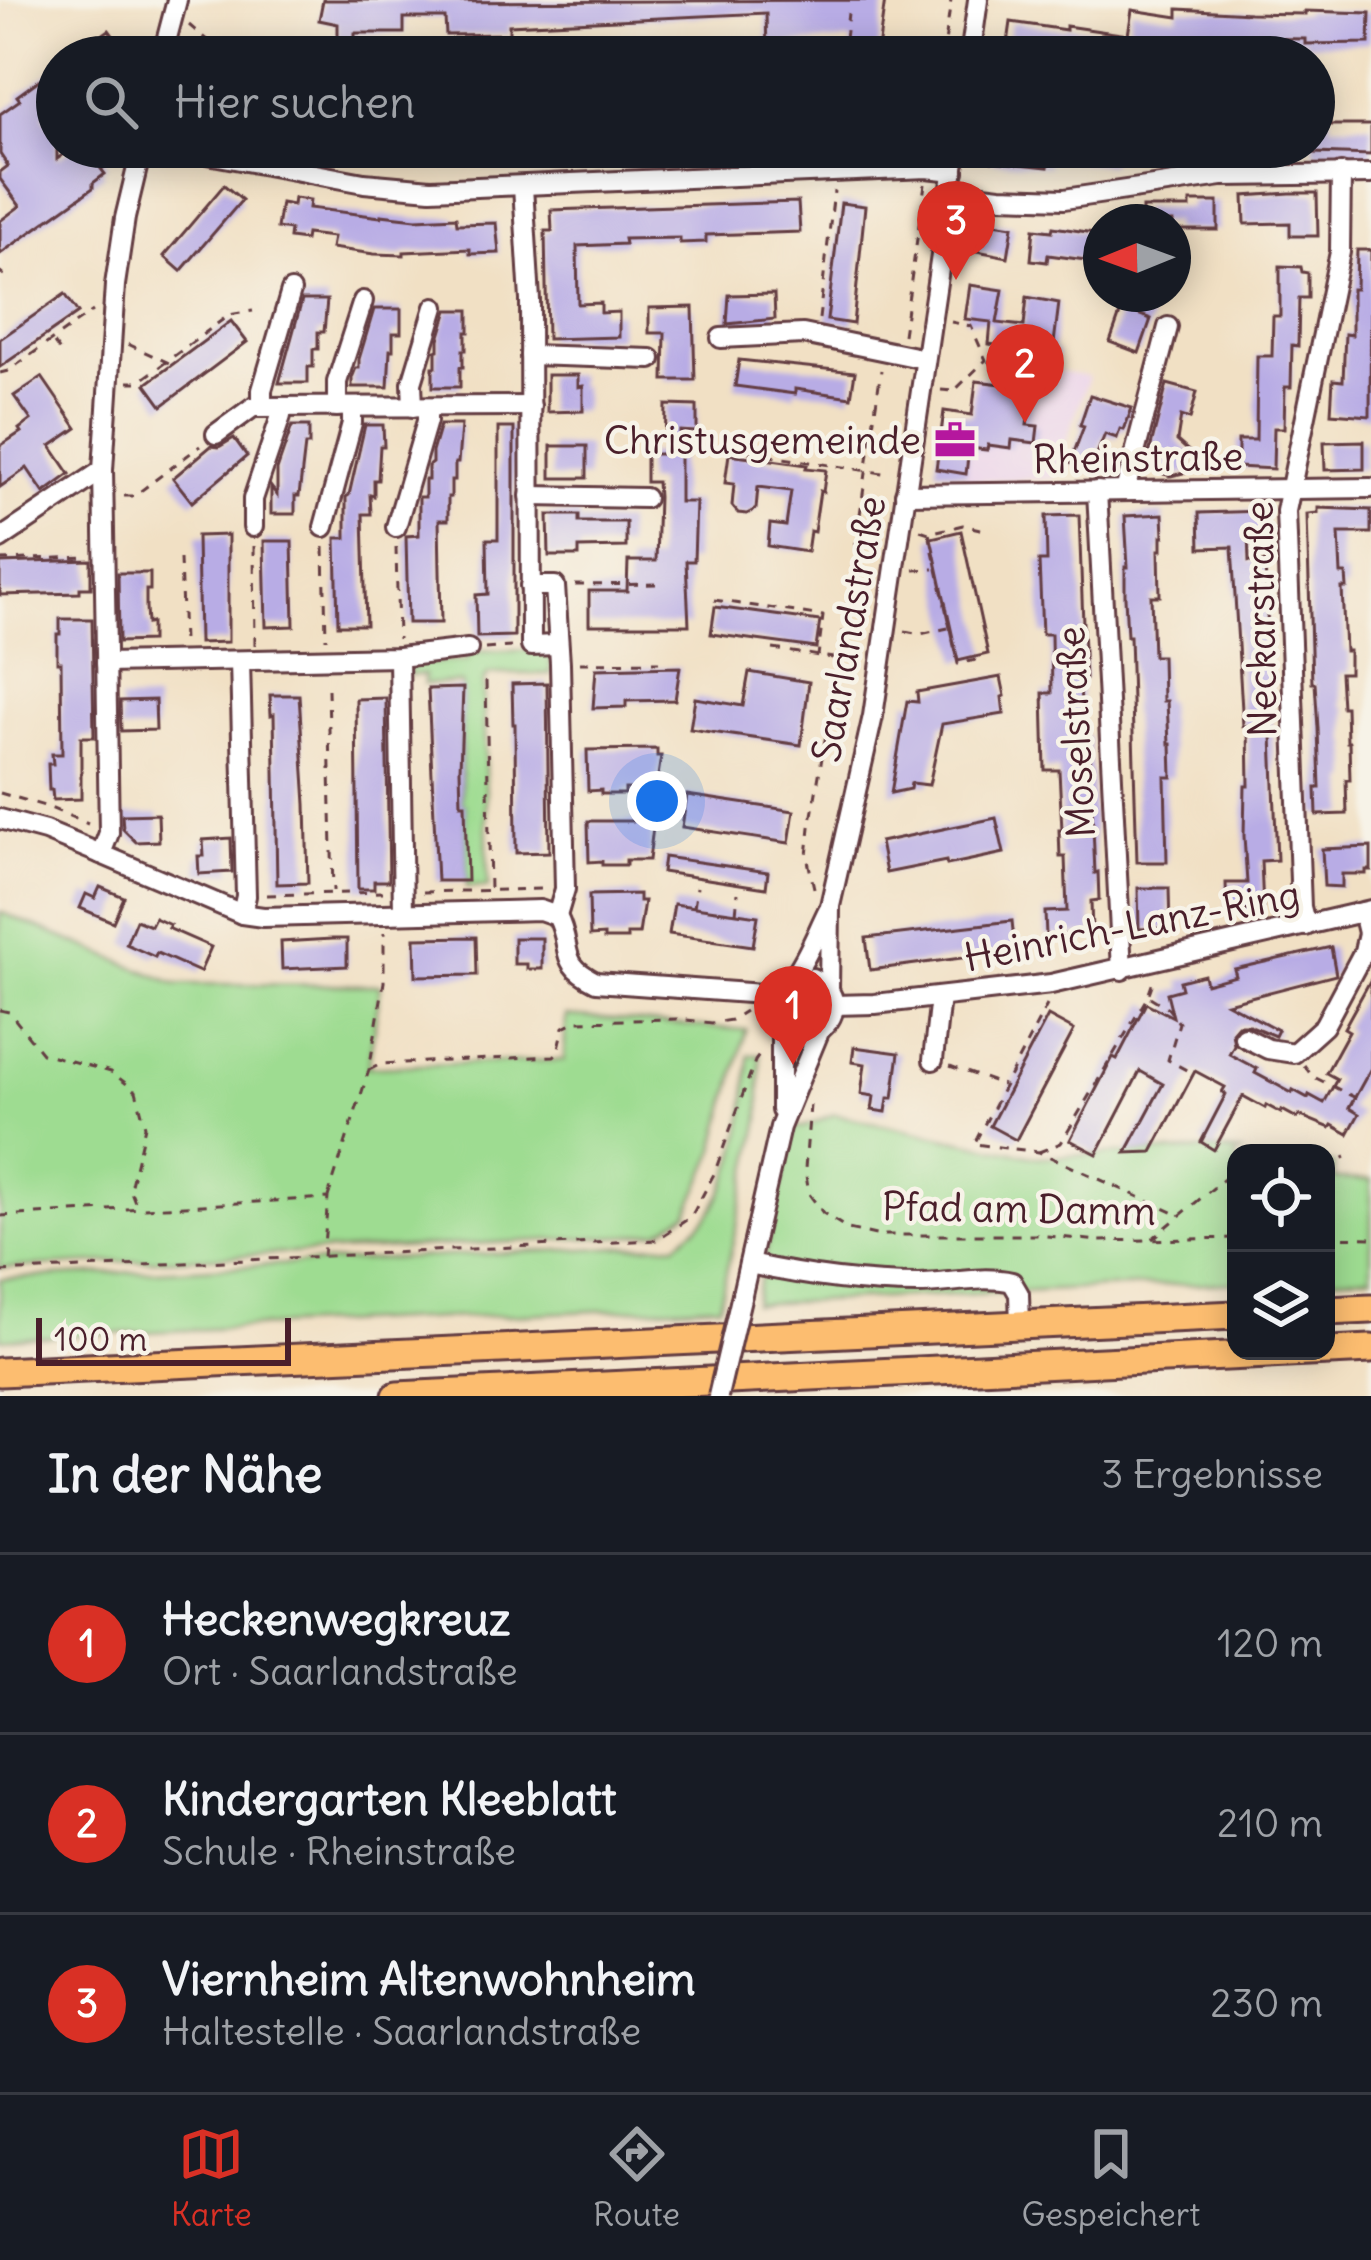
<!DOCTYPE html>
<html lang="de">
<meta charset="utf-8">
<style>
body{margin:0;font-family:Delius,sans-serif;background:#242831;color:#f1f3f6}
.controls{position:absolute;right:36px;bottom:36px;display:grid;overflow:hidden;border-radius:24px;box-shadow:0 6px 30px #0003}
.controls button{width:108px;height:108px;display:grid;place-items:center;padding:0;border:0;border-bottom:3px solid #363941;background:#171b24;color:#f1f3f6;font:60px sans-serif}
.compass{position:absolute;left:1083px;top:204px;width:108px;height:108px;border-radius:50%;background:#171b24;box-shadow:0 6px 30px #0003;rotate:269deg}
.scale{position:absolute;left:36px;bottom:30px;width:255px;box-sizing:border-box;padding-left:12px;border:6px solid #4a1f2b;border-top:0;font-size:33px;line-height:42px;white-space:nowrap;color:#4a1f2b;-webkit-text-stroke:9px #f7f3e8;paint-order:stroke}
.you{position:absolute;left:657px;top:801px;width:42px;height:42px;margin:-30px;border:9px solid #fff;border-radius:50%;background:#1a73e8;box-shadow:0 0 0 18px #1a73e833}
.badge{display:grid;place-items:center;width:78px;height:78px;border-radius:50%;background:#d93025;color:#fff;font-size:39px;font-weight:700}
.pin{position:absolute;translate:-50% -99px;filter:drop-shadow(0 3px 6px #0008)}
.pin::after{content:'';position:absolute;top:63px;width:42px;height:36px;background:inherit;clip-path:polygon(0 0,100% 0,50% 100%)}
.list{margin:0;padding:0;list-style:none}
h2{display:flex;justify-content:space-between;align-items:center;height:156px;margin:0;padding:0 48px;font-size:51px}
h2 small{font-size:39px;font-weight:400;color:#9ea1a6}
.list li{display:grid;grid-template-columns:78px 1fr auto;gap:36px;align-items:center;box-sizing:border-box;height:180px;padding:0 48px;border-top:3px solid #363941}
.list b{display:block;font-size:45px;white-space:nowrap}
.list p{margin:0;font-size:39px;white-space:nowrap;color:#9ea1a6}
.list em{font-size:39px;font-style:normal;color:#9ea1a6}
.icon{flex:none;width:66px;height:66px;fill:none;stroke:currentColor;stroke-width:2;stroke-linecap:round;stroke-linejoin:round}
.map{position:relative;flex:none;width:1371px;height:1396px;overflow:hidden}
.search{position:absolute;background:#171b24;box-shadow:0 6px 30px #0003;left:36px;right:36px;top:36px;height:132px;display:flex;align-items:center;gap:30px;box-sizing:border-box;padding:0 42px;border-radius:66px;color:#9ea1a6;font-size:45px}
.sheet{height:696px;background:#171b24}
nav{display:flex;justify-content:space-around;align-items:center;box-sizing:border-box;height:168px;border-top:3px solid #363941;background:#171b24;font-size:33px;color:#9ea1a6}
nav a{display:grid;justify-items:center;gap:6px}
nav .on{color:#d93025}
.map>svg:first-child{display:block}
.built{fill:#ebd1eb}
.green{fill:#9edc91;stroke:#747e5e;stroke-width:3}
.building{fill:#b8ace5}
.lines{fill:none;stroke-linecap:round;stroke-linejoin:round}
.minor-casing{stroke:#633c42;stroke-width:24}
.highway-casing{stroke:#633c42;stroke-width:33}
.path{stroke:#633c42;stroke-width:3;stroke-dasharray:9 9;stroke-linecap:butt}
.minor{stroke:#fff;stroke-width:18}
.highway{stroke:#fcbd6f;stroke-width:27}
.minor-bridge-casing{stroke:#633c42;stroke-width:24;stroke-linecap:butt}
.minor-bridge{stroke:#fff;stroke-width:18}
.labels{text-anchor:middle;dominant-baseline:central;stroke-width:9;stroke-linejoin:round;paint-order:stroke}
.poi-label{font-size:39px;fill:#4a1f2b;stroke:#f7f3e8;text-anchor:end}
.street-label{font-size:39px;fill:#4a1f2b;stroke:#f7f3e8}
</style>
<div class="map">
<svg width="1371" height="1396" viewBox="0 0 1371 1396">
<rect width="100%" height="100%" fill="#f7f3e8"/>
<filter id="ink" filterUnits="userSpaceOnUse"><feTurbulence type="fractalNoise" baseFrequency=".00833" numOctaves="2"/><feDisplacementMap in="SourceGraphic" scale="24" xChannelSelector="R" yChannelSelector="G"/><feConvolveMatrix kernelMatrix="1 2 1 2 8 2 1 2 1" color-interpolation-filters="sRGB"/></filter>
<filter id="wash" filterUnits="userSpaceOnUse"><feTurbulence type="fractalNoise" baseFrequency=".004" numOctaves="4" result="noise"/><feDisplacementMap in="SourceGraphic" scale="48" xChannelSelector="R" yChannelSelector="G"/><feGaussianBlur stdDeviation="2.7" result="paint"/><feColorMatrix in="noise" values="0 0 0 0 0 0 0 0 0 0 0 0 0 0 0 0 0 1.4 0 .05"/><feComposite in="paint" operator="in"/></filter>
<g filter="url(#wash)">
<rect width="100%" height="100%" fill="#f1e0c4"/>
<path class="built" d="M1005,366L1017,373L1051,380L1054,370L1089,377L1053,479L965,480L972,431L978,408L971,407L974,377L1002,380Z"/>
<g class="green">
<path d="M541,650C553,654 551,662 551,674H489L483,682L488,887H467L465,805L461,804L462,683L424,684V675H408L410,667L416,663L467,661L468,652Z"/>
<path d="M0,912L176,984L381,985L368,1067L564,1060L566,1016L746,1030L714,1154L688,1213L660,1231L629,1236L0,1268Z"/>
<path d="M749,1055H760V1120L719,1305L0,1339V1279L676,1244C687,1234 703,1225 711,1212C742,1164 746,1110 749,1055Z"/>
<path d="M834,1114L1037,1157L1216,1150L1243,1153H1236V1282L754,1304L795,1127H804Z"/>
<path d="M1326,1163L1334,1164V1179L1371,1180V1276L1326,1278Z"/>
</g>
<g id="blocks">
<g class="building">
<path d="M323,0H426V2L885,0L877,57H849L852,40L787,44L788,51H767L766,13L509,25V34L446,35L445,18H404V33H355V47H338V24L319,20Z"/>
<path d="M1178,9L1250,13L1305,14V11L1370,13L1369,43L1305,44V39L1250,38V42L1202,41V46L1156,45L1154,57H1082L1062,54V57H1052L1007,50L1011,22L1066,30V26L1128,35L1132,10L1178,17Z"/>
<path d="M109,30L129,57H71Z"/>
<path d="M57,67V104L43,115L57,135V159L74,147H120L103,159L108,165L101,169L105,174L93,183V188L0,254V221L20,206L0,179V172L8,166L0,154V114L20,100L17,96Z"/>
<path d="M1314,116L1330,117V125H1371V155L1314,153Z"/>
<path d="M994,147H1112L1110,165L1049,159L1048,167L992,161Z"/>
<path d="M224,185L242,200L181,271L164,256Z"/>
<path d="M1290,193H1317L1318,236H1290V223L1245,224L1244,196Z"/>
<path d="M294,198L310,200L309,208L381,217V215L416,219L456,217L457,224L496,223L499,253L470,254V249L404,252V255L374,254L331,248L333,237L306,234L305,240L289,238L290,230L277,228L281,203L293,205Z"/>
<path d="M798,202L800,232L706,235V242L680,243V238L624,239L625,244L577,246L578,304L601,303V313L619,312V337L547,339L545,231H552L551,210Z"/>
<path d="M1190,202H1218V230H1173V222H1142V208H1190Z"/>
<path d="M841,203L865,206L853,324L827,320Z"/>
<path d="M981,221L1013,226L1008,257L977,251Z"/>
<path d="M1053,227L1101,234V262L1048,255L1047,262L1031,260L1034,229L1052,231Z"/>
<path d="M1357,250H1371L1370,416L1331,413L1333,380L1343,381L1345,334L1352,335V289H1356Z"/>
<path d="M1280,266L1301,267L1302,272L1308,273V298H1299L1298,346L1292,345L1291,387H1285L1284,428H1274L1273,469L1238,467V440H1256L1257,356H1272L1273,316H1280Z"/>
<path d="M970,285L1003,290L997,323L1024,326L1027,297L1059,303L1053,351L1058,352L1052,380L1034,376L1027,425L1038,426L1036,443L1012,440L1011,448L988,445L987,450L969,448L966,474L936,469L944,411L972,415L976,381L1002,384L1008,347L989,344L991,322L965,319Z"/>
<path d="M65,294L78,313L0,367V339Z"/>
<path d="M774,294L775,319L727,324L729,295Z"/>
<path d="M302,300H327L324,332H318V349H313V367H308V383H279Z"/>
<path d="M693,307L695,380H664L665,333H649V308Z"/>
<path d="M1122,308L1151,319L1139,353L1110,342Z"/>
<path d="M374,309H401V333H393V350H390L388,387H352V378L356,368H359V359Z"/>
<path d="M448,310H469V332H466V350H463V367H460V387H433V367H436V351L439,350V339Z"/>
<path d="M231,321L247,342L162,406L146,384Z"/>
<path d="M739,360L855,372L851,397L795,389V394L735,386Z"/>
<path d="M547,375H578V387L583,386V411L547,412Z"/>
<path d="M42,377L77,428L51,446L70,474L44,493L27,468L0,487V446L21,432L19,429L31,420L14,396Z"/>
<path d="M1167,384L1197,392L1190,419L1181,416L1177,441L1193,455L1192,471L1171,476L1145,469Z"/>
<path d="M1090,395L1132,408L1124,430L1120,429L1117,438L1105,434L1090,471L1070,463L1084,426L1080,425Z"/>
<path d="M666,405L697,406V432L680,431V502H696L694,561H686L689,625H589V591H627L628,561H656L658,497L657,482H646V454H665Z"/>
<path d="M365,425H383L384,446H380L378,480H374V496L370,495L371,514H363L366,625H338L336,538H346V497L349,495Z"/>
<path d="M440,425H461L458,463H455V480H451V497H448V520H439L441,623H408L406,536L419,535V497H425V480H428V466L432,463V452Z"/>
<path d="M292,426H309V445H305L299,496H295V514H271V487L277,495V470Z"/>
<path d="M498,428H514V636L477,637L476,595L488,594L487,539H498Z"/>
<path d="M234,438L247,456L192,502L173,478L211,446L219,447Z"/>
<path d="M1364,441V469L1325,470L1324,442Z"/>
<rect x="551" y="446" width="36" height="32"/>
<path d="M729,454L807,465L806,468L826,470L823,492L820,491L814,532L810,531L807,552L768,546L770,524L786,526L791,491L758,487L756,509L747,514L738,513L732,506L734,484L725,483Z"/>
<path d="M1318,508L1371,510V533H1339L1341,574H1346L1347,588H1342L1345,651H1349V673H1340L1342,707H1346L1347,742H1349L1350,780H1346L1347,814L1317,815L1316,788H1320L1318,728L1315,683H1312L1307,514L1318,513Z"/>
<path d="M1264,511V533H1248L1249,562H1265L1277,860L1261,861L1263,910L1227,911L1226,883H1247L1244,836L1245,786H1249L1248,726H1243L1232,547L1200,548L1199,513Z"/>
<path d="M1163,514L1164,536H1162V550H1159L1160,596H1151L1153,656H1162L1163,701H1167L1169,744H1171L1172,777H1165L1167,862H1137L1130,636H1127L1125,597V567H1128L1125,516Z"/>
<path d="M548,515H579V522H626V547L579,548V556H549Z"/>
<path d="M1079,515L1085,679H1080L1082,737L1089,736L1095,873L1098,872L1099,900L1091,901L1092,934L1046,936L1045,912L1067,911L1065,857H1060L1059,830H1062L1059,770H1045L1043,693H1052L1051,634H1042L1039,561H1047L1046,516Z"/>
<path d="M961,531L988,654L958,661L931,538Z"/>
<path d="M228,535V642L199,643L197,536Z"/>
<path d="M264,541H292L294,626L266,627Z"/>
<path d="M91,560V588H80V593L0,595V563Z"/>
<path d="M118,573H150V590H146V607L147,624L151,623V641L119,642Z"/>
<path d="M715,607L820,621L816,648L711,634Z"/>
<path d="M60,619H92L94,737H81V799L53,800L52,790H49L48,764H53L52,754H62L61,662H57V634H60Z"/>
<path d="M680,667L675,700L626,701V707L593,708L596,669Z"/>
<path d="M749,672L809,682L801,745L690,729L695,698L743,706Z"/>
<path d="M1001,677L1005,696L1002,697L1004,714L942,724L929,785L911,783L910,789L891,793L907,701L918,702L917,692Z"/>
<path d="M547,683L549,852L516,853L515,724H513L512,684Z"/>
<path d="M463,688L460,769L461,804H465L467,881H437L428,689Z"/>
<path d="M270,695H299L306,804L308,883L277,884L274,714L271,715Z"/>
<path d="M386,698L389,881H374V889H358L356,699Z"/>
<path d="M155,700L156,730L121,731L120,701Z"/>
<path d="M657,749V756H661L656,789H625V794H601V790L588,791L587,750Z"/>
<path d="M687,795L794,811L789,843L682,827Z"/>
<path d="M158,814L159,841L136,842L123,829L122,815Z"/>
<path d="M996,818L1004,853L947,865L946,861L886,873L880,842Z"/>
<path d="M588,821H649V827H653L649,860H626V865H602V861L589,862Z"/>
<path d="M231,838L232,872L199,874L198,856H204L203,840Z"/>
<path d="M1371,847V870H1366V874H1342V887L1324,886L1322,849Z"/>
<path d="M664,857L768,872L766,888L662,872Z"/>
<path d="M100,887L124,897L113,922L80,908L86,894L95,898Z"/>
<path d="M1138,888H1169L1170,928L1139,929Z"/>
<path d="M639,894V901H644L639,934H627V939H604V935L590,936L589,895Z"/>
<path d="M674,904L758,916L753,946L669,934Z"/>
<path d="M155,918L170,925L168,928L211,947L200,972L157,953L155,957L126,944L136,920L151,926Z"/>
<path d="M1012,921L1015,951L870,970L866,938Z"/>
<path d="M476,937L477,975L416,976L415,938Z"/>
<path d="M514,938H542V969H527V964H514Z"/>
<path d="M332,939H347V966L282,969L281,942Z"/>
<path d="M1331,947L1336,975L1227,1003L1278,1030L1275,1036L1249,1025H1238L1232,1032L1234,1045L1229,1054L1257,1069L1255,1073L1292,1093L1293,1090L1308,1098L1309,1095L1324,1103L1337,1079L1326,1073L1349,1031L1344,1028L1371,979V1068L1349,1108L1359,1114L1348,1134L1332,1125L1330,1128L1299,1115L1297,1118L1282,1110L1281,1113L1266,1105L1265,1108L1243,1096L1214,1150L1201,1142L1226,1094L1222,1092L1225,1087L1195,1071L1152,1152L1126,1153L1163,1084L1140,1071L1097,1154L1070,1140L1113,1057L1117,1059L1146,1003L1173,1017L1167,993L1182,989L1180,981L1204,975L1206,984L1236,976L1234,969Z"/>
<path d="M1048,1016L1074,1030L1016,1140L990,1126Z"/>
<path d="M854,1047L899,1053L893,1098H888L886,1112L872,1110L874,1096L861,1094L865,1064L852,1062Z"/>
</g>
</g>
</g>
<g filter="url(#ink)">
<use href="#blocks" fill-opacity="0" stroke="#633c42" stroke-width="3"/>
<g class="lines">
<g class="minor-casing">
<g id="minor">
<path d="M162,57L177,0"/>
<path d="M970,57L978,0"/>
<path d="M170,147L364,183L431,189L927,168L954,171"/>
<path d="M523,187L530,300L531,646L557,645"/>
<path d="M951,191L1000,197L1064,199L1222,176L1371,174"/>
<path d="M721,338L803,334L925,359"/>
<path d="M530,355L651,359"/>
<path d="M262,407V390L291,291"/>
<path d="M337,407V382L363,301"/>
<path d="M413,407L412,383L435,307"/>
<path d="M216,434L253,407L531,406"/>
<path d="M1097,491L1122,970"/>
<path d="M1125,491L1168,327"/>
<path d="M905,494L1371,488"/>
<path d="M530,496L645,498"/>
<path d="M253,527V499L281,416V407"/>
<path d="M324,527L352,423V407"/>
<path d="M396,527L427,421V407"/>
<path d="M0,539L103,470"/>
<path d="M530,586H555L560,663L565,889L557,916"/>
<path d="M399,657L403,913"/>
<path d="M240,661L246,896L242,914"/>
<path d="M106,663L399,657L468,649"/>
<path d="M0,819L45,831L101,854L242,914L263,917L540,910L557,916C574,949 556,962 596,982L776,995"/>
<path d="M101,854L109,833L103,470L115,285L125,218L142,147"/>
<path d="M1306,926L1301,907L1286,511L1340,252L1341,173"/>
<path d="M791,980L812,978C871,1007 793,1069 776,1016C774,1010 774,1004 776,998C779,988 787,984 793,977C808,957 817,932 828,910"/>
<path d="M829,991L830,906L873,716L957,147"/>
<path d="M833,1005L875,1004L1051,984L1371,910"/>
<path d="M781,1025V1110"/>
<path d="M1244,1037L1268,1049L1294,1053L1324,1026L1364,951L1368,933L1363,912"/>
<path d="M933,1060L940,997"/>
<path d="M749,1264C805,1276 861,1284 918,1284C949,1284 981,1275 1012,1282L1019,1294L1020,1325"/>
<path d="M742,1294L780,1127L819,1032"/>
</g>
</g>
<g class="highway-casing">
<g id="highway">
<path d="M1326,1311L1371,1309"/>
<path d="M0,1372L1236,1315"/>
<path d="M397,1396L1371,1349"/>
</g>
</g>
<g class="path">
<path d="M189,25L227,57"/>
<path d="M843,57L848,13"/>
<path d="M943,57L951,0"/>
<path d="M0,272L4,275"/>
<path d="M819,319L834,191"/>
<path d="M903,335L925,184"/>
<path d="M54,343L63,356"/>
<path d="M128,344L171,364"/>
<path d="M988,361L1004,374"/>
<path d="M0,373L8,371L93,311"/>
<path d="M128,382H139L229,315L253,311"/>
<path d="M941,390L954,391L986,360L971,326L951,322"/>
<path d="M731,450L889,474"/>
<path d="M124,496H134L200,446"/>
<path d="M920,530L929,533L963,525L984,530"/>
<path d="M929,533L958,664L985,658"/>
<path d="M254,546L255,645"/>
<path d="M324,547L326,639"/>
<path d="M396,547L398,639"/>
<path d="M180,559L183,641"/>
<path d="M0,560L88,557"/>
<path d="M914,570L934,569"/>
<path d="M575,585L665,584"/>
<path d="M714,600L823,616L818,656"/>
<path d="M905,631L920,634L948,628"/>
<path d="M485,649L511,647"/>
<path d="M773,649L860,662"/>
<path d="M580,663L659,662"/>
<path d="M486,681L490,891"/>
<path d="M328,689L333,891"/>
<path d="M0,793L48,807L88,824"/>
<path d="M814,888L807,856L810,827L839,659L881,370"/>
<path d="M423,892L545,889"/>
<path d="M267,895L383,892"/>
<path d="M694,907L697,887"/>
<path d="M736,913L738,893"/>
<path d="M1150,997L1168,1008L1179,1023L1168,1060L1192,1073"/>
<path d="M1047,1005L974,1144L1039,1152L1179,1215"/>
<path d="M0,1010L9,1012L42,1053L111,1072L136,1091L145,1126L130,1189L137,1207"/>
<path d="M1304,1065L1312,1076L1358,1099"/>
<path d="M950,1066L1003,1085"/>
<path d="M369,1070L381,1064L554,1056L558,1052L564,1027L576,1021L677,1019L712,1023L731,1020L745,1011"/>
<path d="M810,1105L805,1169L809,1194L823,1213L848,1229L876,1235H1037L1100,1241L1236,1238"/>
<path d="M1039,1152L1061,1143L1148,996L1154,979"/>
<path d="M1326,1159L1339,1160L1346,1157"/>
<path d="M328,1197L369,1070L384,982V932"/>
<path d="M0,1216L328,1198L323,1257"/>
<path d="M1326,1237L1371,1238"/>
<path d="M1152,1239L1236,1169"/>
<path d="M0,1272L656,1240L691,1217L714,1174L755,1061L763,1050"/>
</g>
<use href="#minor" class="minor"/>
<use href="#highway" class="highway"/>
<g class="minor-bridge-casing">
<path id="minor-bridge" d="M718,1396L742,1294"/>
</g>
<use href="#minor-bridge" class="minor-bridge"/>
</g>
</g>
<defs>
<g id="office-bare" transform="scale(3.24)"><path d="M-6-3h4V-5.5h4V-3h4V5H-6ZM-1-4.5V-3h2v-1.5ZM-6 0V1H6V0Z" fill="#b5179e" stroke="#f7f3e8" stroke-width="2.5" paint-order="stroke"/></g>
</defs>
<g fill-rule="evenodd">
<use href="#office-bare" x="955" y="440"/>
</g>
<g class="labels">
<g class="poi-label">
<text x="921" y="440">Christusgemeinde</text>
</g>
<g class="street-label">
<text transform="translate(1138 458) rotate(-1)">Rheinstraße</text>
<text transform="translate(1261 619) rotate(-91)">Neckarstraße</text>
<text transform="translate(849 629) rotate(-80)">Saarlandstraße</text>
<text transform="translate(1076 732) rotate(-93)">Moselstraße</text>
<text transform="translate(1132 926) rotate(-11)">Heinrich-Lanz-Ring</text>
<text transform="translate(1019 1209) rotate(1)">Pfad am Damm</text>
</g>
</g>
</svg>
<div class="controls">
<button><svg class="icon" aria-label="locate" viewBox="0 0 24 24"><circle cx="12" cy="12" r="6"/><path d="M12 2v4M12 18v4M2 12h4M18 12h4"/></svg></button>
<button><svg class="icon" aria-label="layers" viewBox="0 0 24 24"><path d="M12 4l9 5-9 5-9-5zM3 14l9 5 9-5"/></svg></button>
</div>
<svg class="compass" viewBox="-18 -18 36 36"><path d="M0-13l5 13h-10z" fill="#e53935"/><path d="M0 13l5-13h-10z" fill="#9ea1a6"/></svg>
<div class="scale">100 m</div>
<div class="you"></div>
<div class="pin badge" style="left:793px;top:1065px">1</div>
<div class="pin badge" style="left:1025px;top:423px">2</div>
<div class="pin badge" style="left:956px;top:280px">3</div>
<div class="search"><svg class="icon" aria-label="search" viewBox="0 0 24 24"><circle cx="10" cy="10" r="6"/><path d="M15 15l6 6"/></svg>Hier suchen</div>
</div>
<section class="sheet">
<h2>In der Nähe<small>3 Ergebnisse</small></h2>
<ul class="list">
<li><span class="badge">1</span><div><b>Heckenwegkreuz</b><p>Ort · Saarlandstraße</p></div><em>120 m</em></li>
<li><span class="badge">2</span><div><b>Kindergarten Kleeblatt</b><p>Schule · Rheinstraße</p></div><em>210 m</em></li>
<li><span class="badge">3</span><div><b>Viernheim Altenwohnheim</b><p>Haltestelle · Saarlandstraße</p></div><em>230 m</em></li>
</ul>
</section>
<nav>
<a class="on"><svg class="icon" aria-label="map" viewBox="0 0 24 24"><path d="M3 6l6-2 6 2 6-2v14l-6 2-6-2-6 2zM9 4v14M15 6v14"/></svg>Karte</a>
<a><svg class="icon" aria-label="directions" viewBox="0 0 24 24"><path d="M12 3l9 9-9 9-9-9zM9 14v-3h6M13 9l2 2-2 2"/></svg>Route</a>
<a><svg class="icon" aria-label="saved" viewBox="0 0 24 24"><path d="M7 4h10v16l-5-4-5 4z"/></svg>Gespeichert</a>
</nav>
